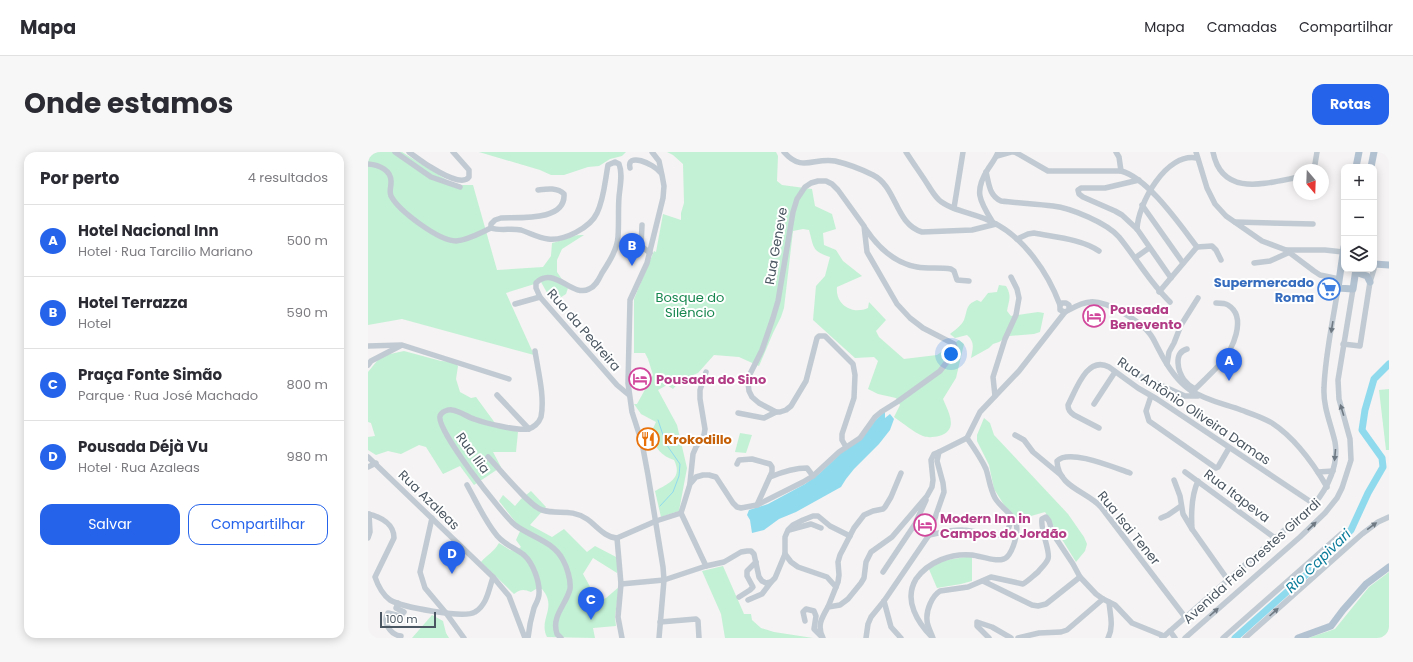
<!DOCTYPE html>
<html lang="pt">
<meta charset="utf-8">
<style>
body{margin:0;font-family:Poppins,sans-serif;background:#f7f7f7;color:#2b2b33}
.controls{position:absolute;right:12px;top:12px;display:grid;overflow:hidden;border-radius:8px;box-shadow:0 2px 10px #0003}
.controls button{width:36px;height:36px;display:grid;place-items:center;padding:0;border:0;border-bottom:1px solid #e1e1e2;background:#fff;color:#2b2b33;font:20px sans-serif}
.compass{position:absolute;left:925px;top:12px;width:36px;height:36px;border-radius:50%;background:#fff;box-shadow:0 2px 10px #0003;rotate:161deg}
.scale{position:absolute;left:12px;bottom:10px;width:56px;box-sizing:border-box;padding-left:4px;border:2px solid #4a5661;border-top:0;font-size:11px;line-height:14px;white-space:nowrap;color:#4a5661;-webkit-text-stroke:3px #fff;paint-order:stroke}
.you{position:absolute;left:583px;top:202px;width:14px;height:14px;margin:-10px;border:3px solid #fff;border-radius:50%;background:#1a73e8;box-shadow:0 0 0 6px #1a73e833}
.badge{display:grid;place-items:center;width:26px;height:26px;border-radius:50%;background:#2563eb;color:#fff;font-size:13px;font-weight:700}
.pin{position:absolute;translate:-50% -33px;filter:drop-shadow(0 1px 2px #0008)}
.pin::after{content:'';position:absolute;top:21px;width:14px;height:12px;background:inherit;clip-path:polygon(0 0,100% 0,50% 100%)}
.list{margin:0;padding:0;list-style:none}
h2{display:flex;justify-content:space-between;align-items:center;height:52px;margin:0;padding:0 16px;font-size:17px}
h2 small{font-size:13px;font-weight:400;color:#7c7c81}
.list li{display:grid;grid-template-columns:26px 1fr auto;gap:12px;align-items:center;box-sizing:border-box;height:72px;padding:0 16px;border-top:1px solid #e1e1e2}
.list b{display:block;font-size:15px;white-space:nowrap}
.list p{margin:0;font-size:13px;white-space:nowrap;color:#7c7c81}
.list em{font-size:13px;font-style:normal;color:#7c7c81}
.actions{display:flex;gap:8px;padding:12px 16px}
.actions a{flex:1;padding:9px 0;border:1px solid #2563eb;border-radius:12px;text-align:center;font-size:14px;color:#2563eb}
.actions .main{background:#2563eb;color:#fff}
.icon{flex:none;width:22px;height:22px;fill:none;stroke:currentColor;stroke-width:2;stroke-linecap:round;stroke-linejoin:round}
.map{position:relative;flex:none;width:1021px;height:486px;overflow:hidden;border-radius:12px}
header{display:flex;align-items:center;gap:24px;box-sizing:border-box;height:56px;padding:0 20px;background:#fff;border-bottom:1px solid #e1e1e2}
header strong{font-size:19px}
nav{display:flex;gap:22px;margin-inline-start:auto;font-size:14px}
.intro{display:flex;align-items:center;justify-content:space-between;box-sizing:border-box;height:96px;padding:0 24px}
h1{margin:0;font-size:28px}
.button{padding:10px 18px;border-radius:12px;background:#2563eb;color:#fff;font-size:14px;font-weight:700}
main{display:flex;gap:24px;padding:0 24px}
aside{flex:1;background:#fff;border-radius:12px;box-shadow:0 2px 10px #0003}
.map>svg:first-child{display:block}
.green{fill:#c3f1d5}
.water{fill:#90daee}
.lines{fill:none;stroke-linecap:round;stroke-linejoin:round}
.stream{stroke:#90daee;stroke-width:1}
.river{stroke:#90daee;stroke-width:7}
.minor{stroke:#c1cad2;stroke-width:5.5}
.major{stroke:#b3c2d1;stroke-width:7}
.oneway{fill:#6e7983}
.labels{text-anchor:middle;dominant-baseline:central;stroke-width:4;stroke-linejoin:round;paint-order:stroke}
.street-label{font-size:13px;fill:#4a5661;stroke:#fff}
.shop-label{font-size:13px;font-weight:bold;fill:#366cbe;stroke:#fff;text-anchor:end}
.park-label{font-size:13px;fill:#17864f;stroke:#fff}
.hotel-label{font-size:13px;font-weight:bold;fill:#b23c85;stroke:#fff;text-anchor:start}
.food-label{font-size:13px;font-weight:bold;fill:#c56008;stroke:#fff;text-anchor:start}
.water-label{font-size:14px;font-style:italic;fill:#0c7c9b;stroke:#fff}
</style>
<header>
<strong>Mapa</strong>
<nav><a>Mapa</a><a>Camadas</a><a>Compartilhar</a></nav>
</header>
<div class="intro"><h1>Onde estamos</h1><a class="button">Rotas</a></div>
<main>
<aside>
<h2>Por perto<small>4 resultados</small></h2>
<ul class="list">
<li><span class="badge">A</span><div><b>Hotel Nacional Inn</b><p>Hotel · Rua Tarcilio Mariano</p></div><em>500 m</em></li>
<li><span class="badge">B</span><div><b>Hotel Terrazza</b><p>Hotel</p></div><em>590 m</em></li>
<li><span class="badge">C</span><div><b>Praça Fonte Simão</b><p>Parque · Rua José Machado</p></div><em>800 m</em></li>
<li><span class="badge">D</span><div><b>Pousada Déjà Vu</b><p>Hotel · Rua Azaleas</p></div><em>980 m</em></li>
</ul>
<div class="actions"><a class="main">Salvar</a><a>Compartilhar</a></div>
</aside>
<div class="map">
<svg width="1021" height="486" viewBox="0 0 1021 486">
<rect width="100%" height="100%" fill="#f5f3f3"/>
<g class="green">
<path d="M0,0H34L87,33H105L129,118L175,115L183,104L184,91C195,88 204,82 216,83L194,97L189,108V120L200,136L198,142L187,149L182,146L173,130L138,141L166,203L34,167L0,173Z"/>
<path d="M111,0H258L254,4L242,7L231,14L220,15L196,23H183L172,18Z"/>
<path d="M299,0H408L410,4L409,29L414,33L444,37L447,54L464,62L468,77L455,81L456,93L468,98L475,109L494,124L469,135C467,153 485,163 500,156L501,150L518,168L508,179L511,185L536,207L569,203L591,188L596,192L588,226L575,247C581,261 591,278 571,284C566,285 560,286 555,284C545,280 535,271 526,265L532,253L528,246L510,242L500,237L510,209L506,205L487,206L445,168L448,134L457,124L462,105C444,99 446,96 441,78L435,77L425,79L416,156L413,165L405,181L391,214L371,205L346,203L330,221L313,228L305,237L299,233L290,238L309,273L319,316L311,359L293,365L287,339C301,331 315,326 306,308C293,304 288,296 282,283L288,270L273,262L266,252H269L285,223L280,207L277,201H266V147L286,99L288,100L295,62L313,68V61L316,51L315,12L305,3Z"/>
<path d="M631,133L638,134C644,144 641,148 639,159L643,164L670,160L676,161L672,180L666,182L641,184L631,190L625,192L621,196L603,206C605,196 607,190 599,183L587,186L582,182C587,178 593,174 596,168C600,158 597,153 609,148L613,150L620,141L629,140Z"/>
<path d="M36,199L73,209L86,210L90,214L88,227L92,240L103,246L108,245L127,271L150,280L148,300H125L133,315L106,333L92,314L75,322L58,295L51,293L33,302L20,299L8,303L0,298V285L7,284L3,271L0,270V220L13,204Z"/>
<path d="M1021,237V298H1018L1011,238Z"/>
<path d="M616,266L622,271L626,283L700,362L716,385L719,392L717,399L708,410L677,360L649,368L636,353L626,337L621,313L609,289V283Z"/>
<path d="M372,281L384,283L378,301L367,300Z"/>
<path d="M163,339L178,355L162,373L184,385L196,377L219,400L227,394L250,406L249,421L225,406L215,422L230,449L238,446L251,435L247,465L248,474L225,476L227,486L179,485C170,467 190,456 174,437H168L163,440C156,437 152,437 146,442L113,410C119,403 126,400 131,391L142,398L148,399L153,395L148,388L153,377L131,349L135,343L147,354L153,347Z"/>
<path d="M604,404V429L593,432L569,436L560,415L579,408Z"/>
<path d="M355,414L376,462H383L384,468L393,476L406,480L445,486H357L353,462L334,419Z"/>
<path d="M1021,420V486H940L967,477L1001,435Z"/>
<path d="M64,463L75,469L78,481L81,486H44Z"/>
</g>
<path class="water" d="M517,259V266L522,262L526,267L522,278L511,292L486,317L478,327L473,335L428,360L411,367L396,378L384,381L382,368L379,363L381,358L400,352L437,332L452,321Z"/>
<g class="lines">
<path class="stream" d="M290,268L298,292L312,312L311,324L305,340L292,354"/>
<path class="river" d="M867,486L938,423L983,378L1000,341L1015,315L1014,306L994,278L997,258L1006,227L1021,212"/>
<g class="minor">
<path d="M27,0L63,25L92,35"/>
<path d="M41,0C50,7 92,38 101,25V18L85,0"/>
<path d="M284,0L291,9L294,23L296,34L295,46L279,111L262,148L260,231L264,260L274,291L280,323L295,415L296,428L291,486"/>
<path d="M416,0C434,21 446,5 467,9C480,12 493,17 505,23C529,35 527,72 554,80L604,78L628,72"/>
<path d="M538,0C545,11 553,22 560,33C563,38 567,44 571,48C583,59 610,62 624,70C656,85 680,121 692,153"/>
<path d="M647,0L680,19H753C780,26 812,73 829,95"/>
<path d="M748,0L751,5L753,19"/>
<path d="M828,0L839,36L847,52L858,64L894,89L918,98L946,119L952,123L971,127"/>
<path d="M845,0C854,46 899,31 931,25"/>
<path d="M629,4L643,0H648"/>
<path d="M0,12C11,13 24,18 23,31C23,36 21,39 23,44C31,59 71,89 88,89C100,88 112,81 123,76"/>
<path d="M262,16C258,0 285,11 293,21"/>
<path d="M944,18L947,12L949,0"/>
<path d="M618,20C621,31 621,44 633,49C650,51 668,52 685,54C703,56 739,71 751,85C769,107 782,131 802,150"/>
<path d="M771,28L737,36H713L710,38L711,42L715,45L747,59L754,63L769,77L803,126"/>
<path d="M170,38C178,37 189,35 196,42C198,70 150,65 133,66L127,68L123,72V76C132,79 143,76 153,78C162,81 171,86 180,87C196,89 222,76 229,61C236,47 237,29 240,13L247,10L251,12C255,22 252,34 251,45C250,58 251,72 250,85C249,98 241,110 234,121C231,127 228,134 221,137C204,146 186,113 168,131V136L172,145L249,233L261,243"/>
<path d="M774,53L815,111"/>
<path d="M586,56L595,0"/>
<path d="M624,69C611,48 606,39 620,17C624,11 628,6 630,0"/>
<path d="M867,70L945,72"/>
<path d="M274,73L273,94L282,101"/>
<path d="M497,76C509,94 526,111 549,115C560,117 572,115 583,117L586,119L589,128L601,129"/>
<path d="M769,77C770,52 798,0 829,6"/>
<path d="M649,87L660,82L666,81C686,85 714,87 731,99"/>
<path d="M918,98H957L975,100"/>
<path d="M767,106L781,96"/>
<path d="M886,111L902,109L922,100"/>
<path d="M791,140L829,95L844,94L848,98L853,108"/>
<path d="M147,152L172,145"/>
<path d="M701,157V153L698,151H694L692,153V158L697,160C705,156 712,151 722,150C738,148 772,169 782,182C786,187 788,193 791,198C799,214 808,228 822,238C837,248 856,252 873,258C884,262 894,265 904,271C927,286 945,311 959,335"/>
<path d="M975,192L992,194L1002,130L1006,117"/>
<path d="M0,194L34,193L141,227"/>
<path d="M819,197C805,201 810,219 816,228C819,232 823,235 827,237"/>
<path d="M167,199C170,219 177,245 173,265C171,271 165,276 160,277C149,279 117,271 106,267C99,265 92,259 84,258C80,257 73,260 72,264C68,278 134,362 147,373C163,385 185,389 195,408C199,415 203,428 202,437C198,453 183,464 189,482L193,486"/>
<path d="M799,212L801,200L806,191L813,173L830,146"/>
<path d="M0,213L3,209L32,194"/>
<path d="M770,223L817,244H830"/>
<path d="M824,240C834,230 844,221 853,211C864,199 880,165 860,153C857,151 852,151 848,151"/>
<path d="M129,243L161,277"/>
<path d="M627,244L625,225L637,187L648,163L651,146L649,137L643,125"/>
<path d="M783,244L778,259L781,269L848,316L850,315L861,296"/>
<path d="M726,252L747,220"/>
<path d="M370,261L396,266L408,260"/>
<path d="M731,276L706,263C702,260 700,258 700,253C708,238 719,203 741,215L770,236L789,247L946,352"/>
<path d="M647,283L656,288L665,300L694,324"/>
<path d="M0,305L125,425L141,444L157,486"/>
<path d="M120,305C131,316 161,354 174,358C190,363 202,356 219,367C228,373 237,386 249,386L288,369L313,361"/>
<path d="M369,312L371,308L384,307L402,312L404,315V320L389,353"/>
<path d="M0,315L8,311"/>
<path d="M817,320L907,386"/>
<path d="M950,320L965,319"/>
<path d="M762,321C747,316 701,296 689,309C690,335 718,339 733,355L817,465"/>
<path d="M402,325C414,320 426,316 439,316L445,324"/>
<path d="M806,328L812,344L815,362L824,377L860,428"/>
<path d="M322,331L325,302L328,295L336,283L337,277L332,247V238L338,220"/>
<path d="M99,333C108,349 116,367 127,381C134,392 146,395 156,403C165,411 172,430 171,442C171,447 168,451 166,456C163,466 161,476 160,486"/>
<path d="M313,361L322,332L328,325L335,323H341L348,325L365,351L369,355L373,356L389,353L435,330L445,324L471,300L492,286L507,265L513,260L529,250L572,219L588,198L586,192L555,176L542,166L529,152L499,100L496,74L470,38L464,32L458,29H450L443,31L437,35L429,47L425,60L410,149L405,166L394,198L382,222L380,231L381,239L384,245L391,251L408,260H412L418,258L423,254L438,229L449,186L451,184H457L485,212L487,223L486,246L474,282V288L478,295"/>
<path d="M313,361L338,414"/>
<path d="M0,362C13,365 26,372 26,386L7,425C10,434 14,442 22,448C34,455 96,467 107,460C119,453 121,437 125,425"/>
<path d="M64,366L52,420L57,436L78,461L96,486"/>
<path d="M793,366L800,363L813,354"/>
<path d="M824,377C823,361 823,344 830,329"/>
<path d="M421,378L443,372L453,376"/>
<path d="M561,383C572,381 584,377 595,378C610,378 627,390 640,378L644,365"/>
<path d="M0,386L2,380L1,362"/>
<path d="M249,386L253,432L250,465L254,486"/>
<path d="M417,402L423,410L430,415L459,425L468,435"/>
<path d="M515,420L547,372L558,348"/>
<path d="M615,429L664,453L670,454L678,452L712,425"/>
<path d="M253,432L296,428L338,414L356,410L373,400L379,399H383L386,402L391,425L394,429L398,431L403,430L407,426L417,402V385L420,378L425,373L435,368L445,364H450L462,374L482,384"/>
<path d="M371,445L382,438L385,435L379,424V419L388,410"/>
<path d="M380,448L394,442L403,430"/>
<path d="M516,449L523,475L533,486"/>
<path d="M30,451L28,456L36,460L32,464L20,461C14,471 23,483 33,484"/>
<path d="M460,455L470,430L471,423L470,410L472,403L486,376L496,363L505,359L515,357L517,355L523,345L533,321"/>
<path d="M437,469L435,460L438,457L446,459L448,464L446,477L453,484"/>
<path d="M292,470L328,467L330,469L331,486"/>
<path d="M802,479L807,486"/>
<path d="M563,484C556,477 550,469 546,459C542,449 542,437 548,427C560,410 583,401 604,403C613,404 632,412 639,405C645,399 651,380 648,371C645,362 632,355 627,346C622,337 621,326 618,317C613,306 606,296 599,286"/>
<path d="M455,486C449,474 453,467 460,455L472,453L480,447L493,431L496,426L498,410L503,400L524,385L559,344L564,335L565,328L563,308L566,302L571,300"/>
<path d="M498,486L500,472L503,465L516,449L561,383L576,340L575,331L569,309L571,300L599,286L612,260L651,219L697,160"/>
<path d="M565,486C563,480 559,474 559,468C558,458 564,444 572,439L600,435L623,425L655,432C660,429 665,424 670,420C673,416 678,412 680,407C683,399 672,379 674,367L678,365L681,369L685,382L705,412L712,425L728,442L735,447L747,453L764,471L796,484"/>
<path d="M621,486L609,474V470L624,475L643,486"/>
<path d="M650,486L671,481L693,480L699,478L735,447"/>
<path d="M740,486C746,475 742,462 741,450"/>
<path d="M794,486L946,352C960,336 971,312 967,290C963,272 955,255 956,236C957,203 965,169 970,136"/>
<path d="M817,486L932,385L957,361L969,346L974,336L983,308L982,287L971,247L970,228L985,137"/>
<path d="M855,486L973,382"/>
<path d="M877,486L994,382L1010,370L1021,365"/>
</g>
<g class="major">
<path d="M988,15L991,0"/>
<path d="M1003,15L1006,0"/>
<path d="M976,95L970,136L985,137L988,117"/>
<path d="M1006,112L1021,113"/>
<path d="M990,121L999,124L1002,130"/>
<path d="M930,486L963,474L975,458L998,432L1021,415"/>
</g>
</g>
<defs><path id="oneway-solid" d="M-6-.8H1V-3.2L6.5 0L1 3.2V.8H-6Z"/></defs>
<g class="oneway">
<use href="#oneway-solid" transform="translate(964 175) rotate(99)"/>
<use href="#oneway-solid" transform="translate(974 258) rotate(-107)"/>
<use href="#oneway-solid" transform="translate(967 303) rotate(95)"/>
<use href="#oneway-solid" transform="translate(944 374) rotate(-44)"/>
<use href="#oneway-solid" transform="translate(1004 374) rotate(-36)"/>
<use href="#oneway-solid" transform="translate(846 460) rotate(-42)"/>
<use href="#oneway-solid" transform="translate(906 460) rotate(-42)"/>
</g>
<defs>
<g id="supermarket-ring" transform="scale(1.15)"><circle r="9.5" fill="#fff" stroke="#3f7fe0" stroke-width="1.5"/><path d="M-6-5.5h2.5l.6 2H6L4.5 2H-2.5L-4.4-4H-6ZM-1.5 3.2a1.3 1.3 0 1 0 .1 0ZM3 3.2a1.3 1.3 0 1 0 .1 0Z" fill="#3f7fe0"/></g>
<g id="hotel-ring" transform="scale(1.15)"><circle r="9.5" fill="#fff" stroke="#d1479c" stroke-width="1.5"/><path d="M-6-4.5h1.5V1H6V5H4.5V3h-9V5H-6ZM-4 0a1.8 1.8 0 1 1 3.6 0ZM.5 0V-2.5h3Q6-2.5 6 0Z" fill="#d1479c"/></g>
<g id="restaurant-ring" transform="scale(1.15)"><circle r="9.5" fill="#fff" stroke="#e8710a" stroke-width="1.5"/><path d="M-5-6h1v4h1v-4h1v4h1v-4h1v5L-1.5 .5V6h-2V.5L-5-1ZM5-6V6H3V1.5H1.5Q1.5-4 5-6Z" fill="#e8710a"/></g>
</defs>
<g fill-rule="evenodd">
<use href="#supermarket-ring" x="961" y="137"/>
<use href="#hotel-ring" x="726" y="164"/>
<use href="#hotel-ring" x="272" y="227"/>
<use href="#restaurant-ring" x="280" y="287"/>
<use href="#hotel-ring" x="557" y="373"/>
</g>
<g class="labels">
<g class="street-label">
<text transform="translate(408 94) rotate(-80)">Rua Geneve</text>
<text transform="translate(216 178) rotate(49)">Rua da Pedreira</text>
<text transform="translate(826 259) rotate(34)">Rua Antônio Oliveira Damas</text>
<text transform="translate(105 301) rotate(54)">Rua Ilia</text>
<text transform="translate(869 344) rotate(37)">Rua Itapeva</text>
<text transform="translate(61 348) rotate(44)">Rua Azaleas</text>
<text transform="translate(761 376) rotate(51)">Rua Isai Tener</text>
<text transform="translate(884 409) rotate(-42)">Avenida Frei Orestes Girardi</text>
</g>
<g class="shop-label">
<text x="946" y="130">Supermercado<tspan x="946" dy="15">Roma</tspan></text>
</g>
<g class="park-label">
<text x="322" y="145">Bosque do<tspan x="322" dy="15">Silêncio</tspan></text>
</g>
<g class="hotel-label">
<text x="742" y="157">Pousada<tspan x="742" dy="15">Benevento</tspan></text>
<text x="288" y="227">Pousada do Sino</text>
<text x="572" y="366">Modern Inn in<tspan x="572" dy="15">Campos do Jordão</tspan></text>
</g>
<g class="food-label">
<text x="296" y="287">Krokodillo</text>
</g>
<g class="water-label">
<text transform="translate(950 409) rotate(-44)">Rio Capivari</text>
</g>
</g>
</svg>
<div class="controls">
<button>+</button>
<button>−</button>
<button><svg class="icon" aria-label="layers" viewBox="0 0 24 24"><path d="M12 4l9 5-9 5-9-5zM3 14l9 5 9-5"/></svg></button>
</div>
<svg class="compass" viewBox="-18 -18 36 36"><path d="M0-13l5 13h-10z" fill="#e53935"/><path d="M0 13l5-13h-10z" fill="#7c7c81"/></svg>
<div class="scale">100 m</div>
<div class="you"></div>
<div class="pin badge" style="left:861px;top:229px">A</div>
<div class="pin badge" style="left:264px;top:114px">B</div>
<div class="pin badge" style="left:223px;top:468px">C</div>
<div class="pin badge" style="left:84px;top:422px">D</div>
</div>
</main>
